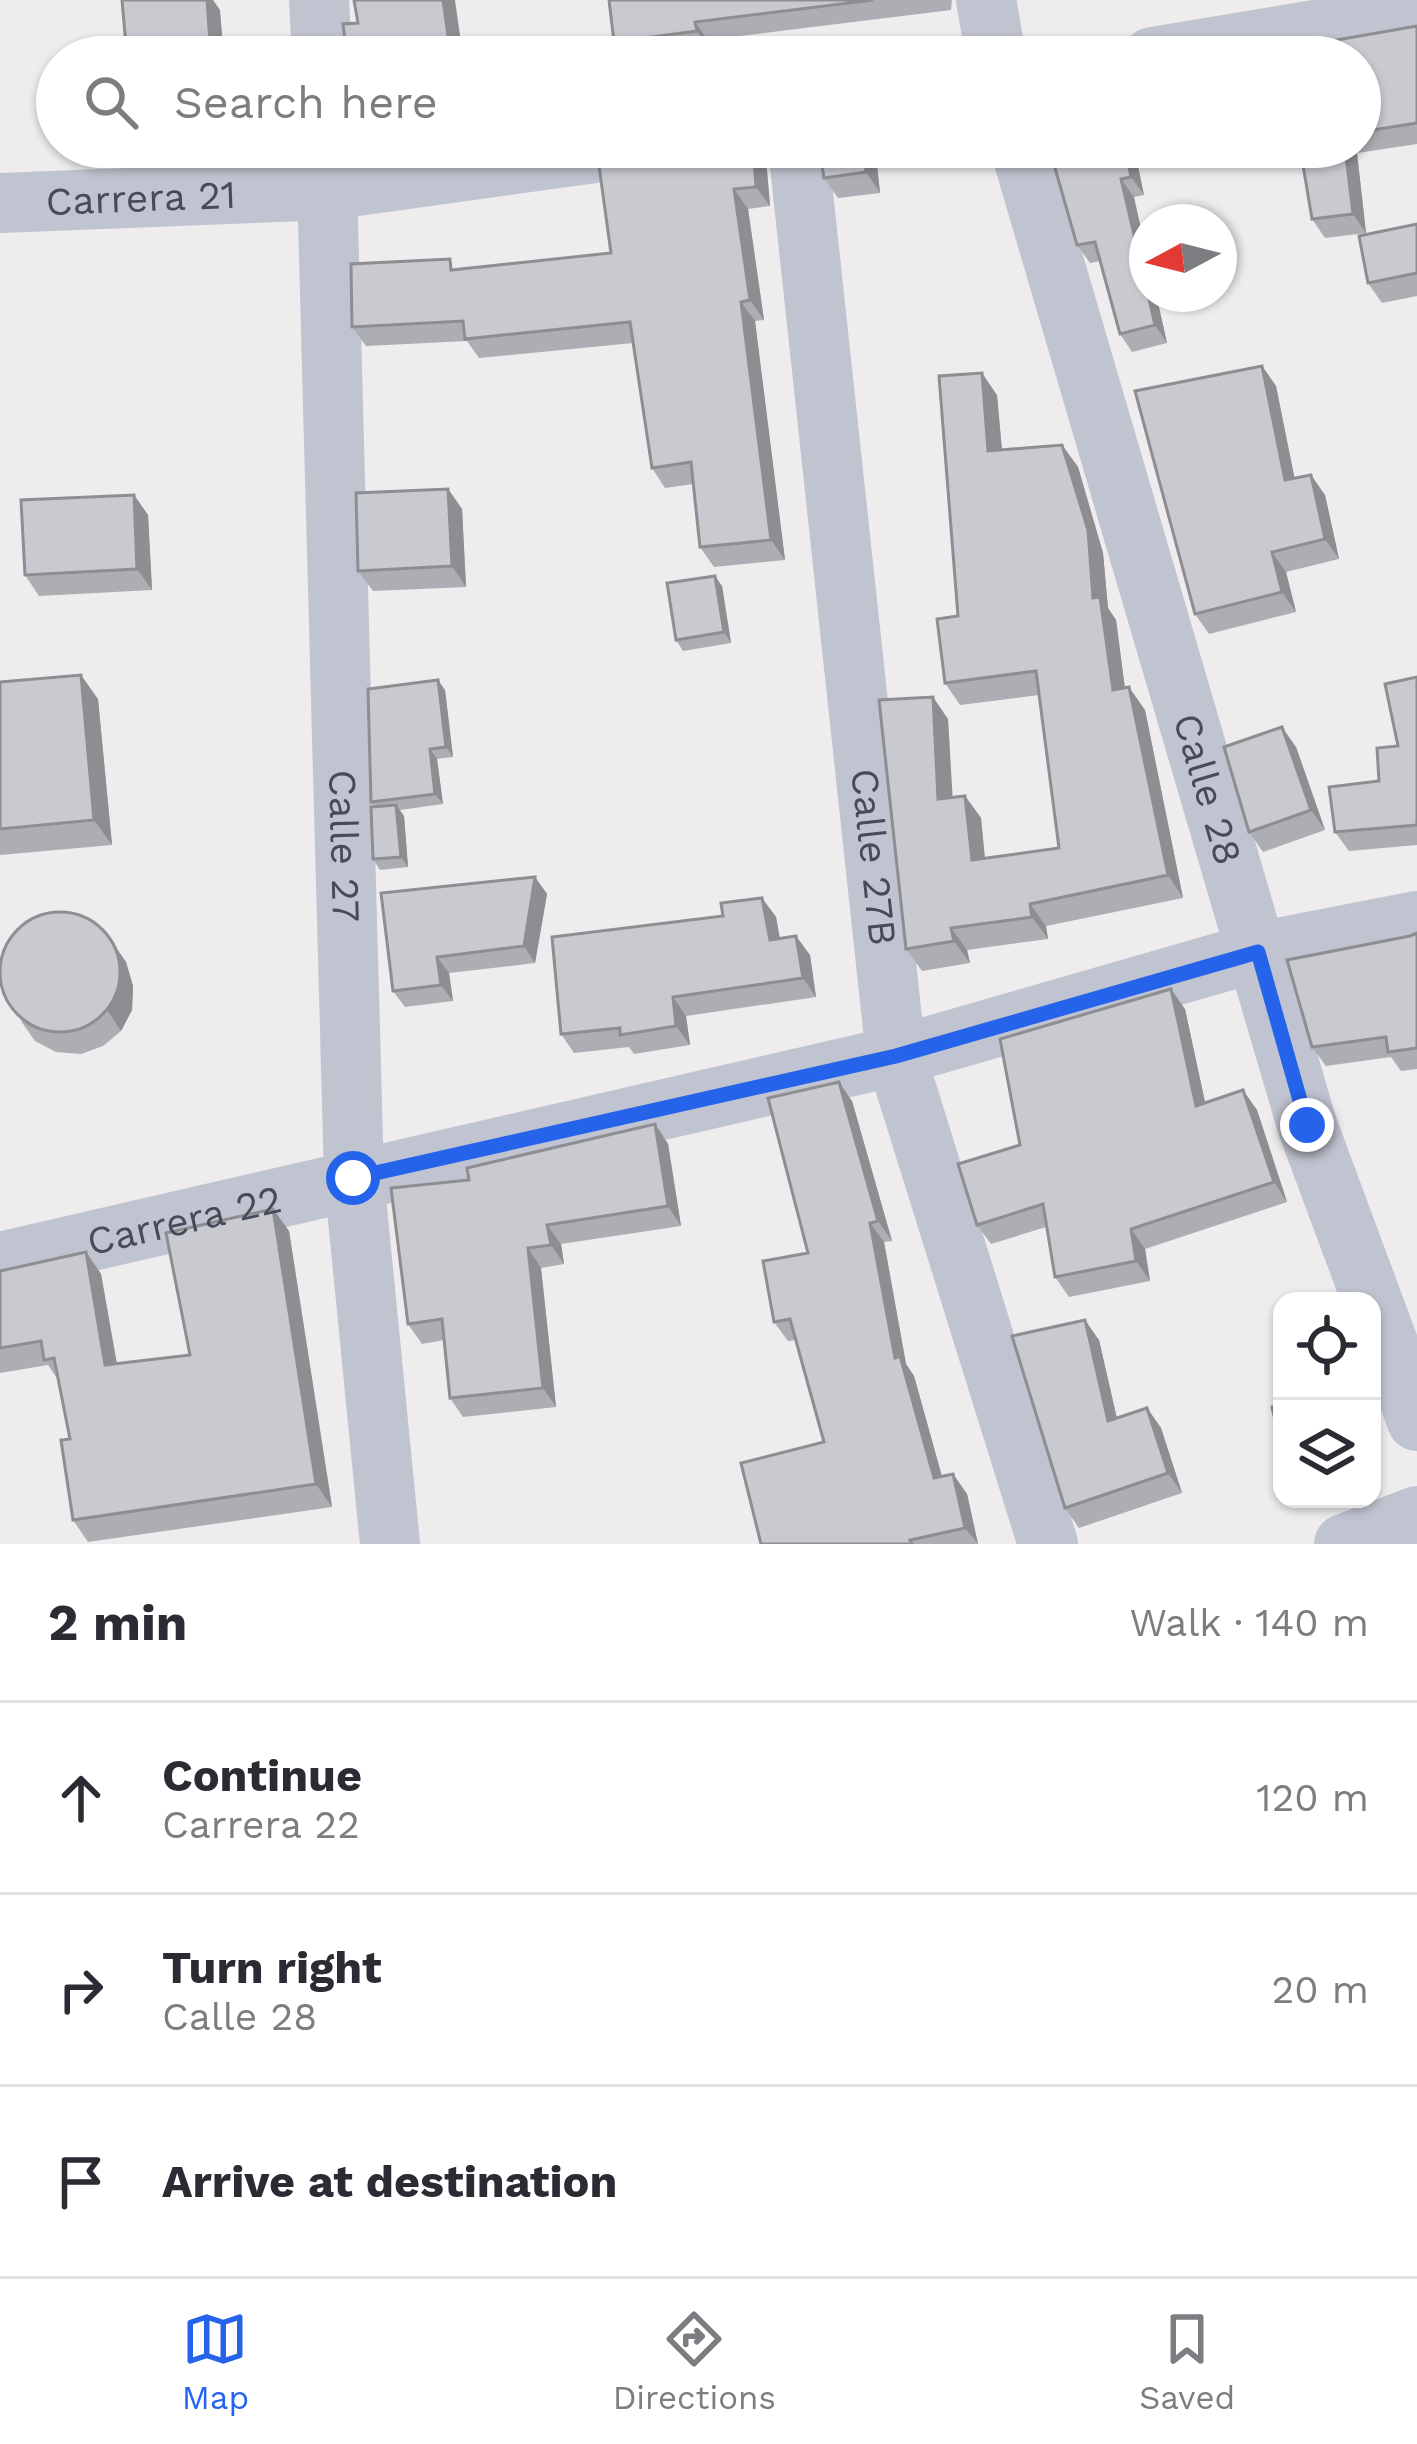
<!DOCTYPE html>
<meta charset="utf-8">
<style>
body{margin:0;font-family:"Work Sans",sans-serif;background:#f2f2f3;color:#2b2b33}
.controls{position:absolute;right:36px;bottom:36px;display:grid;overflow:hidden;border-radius:24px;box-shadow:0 3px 9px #0004}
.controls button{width:108px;height:108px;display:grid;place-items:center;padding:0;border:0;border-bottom:3px solid #e1e1e2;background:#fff;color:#2b2b33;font:60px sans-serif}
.compass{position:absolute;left:1129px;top:204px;width:108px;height:108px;border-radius:50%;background:#fff;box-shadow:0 3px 9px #0004;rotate:263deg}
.stop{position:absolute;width:36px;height:36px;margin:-27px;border:9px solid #2563eb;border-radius:50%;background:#fff}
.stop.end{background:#2563eb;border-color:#fff;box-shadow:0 3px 12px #0008}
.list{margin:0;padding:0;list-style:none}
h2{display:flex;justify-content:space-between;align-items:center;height:156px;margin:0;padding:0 48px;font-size:51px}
h2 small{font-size:39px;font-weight:400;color:#7c7c81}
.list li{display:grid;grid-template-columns:78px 1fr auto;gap:36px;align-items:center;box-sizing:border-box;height:192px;padding:0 48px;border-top:3px solid #e1e1e2}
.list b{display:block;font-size:45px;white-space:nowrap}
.list p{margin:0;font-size:39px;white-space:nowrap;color:#7c7c81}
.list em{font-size:39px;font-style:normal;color:#7c7c81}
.icon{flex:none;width:66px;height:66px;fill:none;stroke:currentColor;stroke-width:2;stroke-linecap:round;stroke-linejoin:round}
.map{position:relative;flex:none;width:1417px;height:1544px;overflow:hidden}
.search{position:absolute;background:#fff;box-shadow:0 3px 9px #0004;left:36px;right:36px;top:36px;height:132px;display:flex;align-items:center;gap:30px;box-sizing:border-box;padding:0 42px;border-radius:66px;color:#7c7c81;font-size:45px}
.sheet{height:732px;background:#fff}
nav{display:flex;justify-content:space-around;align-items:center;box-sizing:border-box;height:168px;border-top:3px solid #e1e1e2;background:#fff;font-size:33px;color:#7c7c81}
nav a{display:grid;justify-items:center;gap:6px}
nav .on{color:#2563eb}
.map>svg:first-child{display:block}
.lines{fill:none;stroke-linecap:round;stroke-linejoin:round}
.minor{stroke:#c0c4d0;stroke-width:60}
.wall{fill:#adaeb3}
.shaded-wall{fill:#8d8d92}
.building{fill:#c9cad0;stroke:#8d8d92;stroke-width:3}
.route{stroke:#2563eb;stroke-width:15}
.labels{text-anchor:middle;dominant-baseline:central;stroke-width:10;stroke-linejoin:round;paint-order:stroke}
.street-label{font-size:39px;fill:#454b58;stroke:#fff}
</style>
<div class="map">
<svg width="1417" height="1544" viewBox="0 0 1417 1544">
<rect width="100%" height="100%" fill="#eeecec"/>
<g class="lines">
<g class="minor">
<path d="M319,0L322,57"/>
<path d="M986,0L996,57"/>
<path d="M1152,57L1417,13"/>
<path id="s1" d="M326,147L354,1178L390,1544"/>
<path id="s2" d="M798,147L896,1056L1048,1544"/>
<path id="s3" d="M1020,147L1307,1125L1417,1421"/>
<path id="s4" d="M0,203L328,190L638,147"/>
<path id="s5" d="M0,1262L896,1056L1257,952L1417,921"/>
<path d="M1344,1544L1417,1516"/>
</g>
</g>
<g class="wall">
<path d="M609,0H952L951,10L708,40L709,49L647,57H625L614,42Z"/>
<path d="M1417,26V144L1357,153L1366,233L1325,238L1312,219L1300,147H1360V57Z"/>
<path d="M765,147L770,206L748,209L764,320L755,321L785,560L714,567L700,547L693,484L665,488L652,468L633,343L479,358L467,341L366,346L352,327L458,270L611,253Z"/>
<path d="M875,147L880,193L838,198L824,178Z"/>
<path d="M1049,147H1134L1144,195L1134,197L1147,294H1156L1167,343L1132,352L1120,334L1100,261L1090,263L1077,245Z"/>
<path d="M1154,147H1197L1158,153Z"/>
<path d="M1417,224V296L1382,303L1368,283Z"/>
<path d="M1262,366L1276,386L1294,478L1325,495L1339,559L1286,572L1296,612L1209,634L1195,614Z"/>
<path d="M997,395L1002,450L1062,445L1078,467L1103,553L1108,608L1116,620L1125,688L1145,710L1183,898L1046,926L1048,939L967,950L970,963L922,971L906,949L948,719L952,797L965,796L981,818L985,858L1059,848L1039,695L960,705L945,683Z"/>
<path d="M448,489L462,509L466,587L373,591L358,571Z"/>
<path d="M134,495L148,515L152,590L39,596L25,575Z"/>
<path d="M722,586L731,643L683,651L676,640Z"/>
<path d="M1417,677V845L1349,851L1335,832L1379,781L1398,746Z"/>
<path d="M0,682L98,699L112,845L0,855Z"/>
<path d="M445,690L453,757L437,759L443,804L400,810L404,816L408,867L380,870L373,859L375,807L371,802Z"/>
<path d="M1296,747L1325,830L1263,852L1249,832Z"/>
<path d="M535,877L547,894L535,963L449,973L453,1001L405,1007L393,991Z"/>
<path d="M762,898L776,917L780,938L810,955L816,997L686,1016L690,1045L634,1054L629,1047L574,1053L561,1034L723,916Z"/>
<path d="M1417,933V1069L1401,1071L1391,1057L1326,1066L1312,1047L1410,936Z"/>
<path d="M112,942L126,962L133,986L132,1010L121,1031L103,1046L81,1054L56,1052L35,1041L21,1021Z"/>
<path d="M1185,1009L1205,1103L1257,1110L1287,1202L1145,1249L1150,1281L1069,1297L1055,1277L1046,1227L991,1244L977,1225L1020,1145Z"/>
<path d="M852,1101L892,1241L884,1242L906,1364L914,1376L942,1477L953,1474L967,1494L978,1544H761L824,1442L796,1340L788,1341L774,1322L808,1253Z"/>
<path d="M655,1124L668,1144L681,1226L561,1244L564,1264L541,1268L556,1407L463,1417L450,1398L444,1340L422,1344L408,1324L469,1180Z"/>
<path d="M273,1209L289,1231L332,1507L88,1542L73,1520L70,1439L58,1380L48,1365L0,1373V1271L86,1252L101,1274L117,1364L190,1355Z"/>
<path d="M1099,1340L1117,1418L1147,1408L1161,1428L1182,1493L1079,1528L1065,1508Z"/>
</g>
<g class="shaded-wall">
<path d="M207,0H213L220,10L224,57H211Z"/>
<path d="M443,0H455L463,57H451Z"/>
<path d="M695,22L708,40L709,49L697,31Z"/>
<path d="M753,147H765L770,206L756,187Z"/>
<path d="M863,147H875L880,193L866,172Z"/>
<path d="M1125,147H1134L1144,195L1131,177Z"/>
<path d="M1345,147H1352L1357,153L1366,233L1353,214Z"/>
<path d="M1121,179L1134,197L1147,255V292Z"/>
<path d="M734,189L748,209L764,320L750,300Z"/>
<path d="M1148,294H1156L1167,343L1155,325Z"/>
<path d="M741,302L755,321L785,560L771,540Z"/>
<path d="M1262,366L1276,386L1299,500L1285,480Z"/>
<path d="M982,373L997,395L1004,473L988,451Z"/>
<path d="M1062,445L1078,467L1103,553L1108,608L1116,620L1128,712L1113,690Z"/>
<path d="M1311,475L1325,495L1339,559L1325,539Z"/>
<path d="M448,489L462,509L466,587L452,566Z"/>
<path d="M134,495L148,515L152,590L137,569Z"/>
<path d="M1272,552L1286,572L1296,612L1282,592Z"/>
<path d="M715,576L722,586L731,643L724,632Z"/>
<path d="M81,675L98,699L112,845L94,820Z"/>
<path d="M438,680L445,690L453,757L446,747Z"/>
<path d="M1129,687L1145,710L1183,898L1168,875Z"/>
<path d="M933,697L948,719L954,821L938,799Z"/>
<path d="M1282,727L1296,747L1325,830L1311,810Z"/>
<path d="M430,749L437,759L443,804L435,794Z"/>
<path d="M965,796L981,818L987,882L972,860Z"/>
<path d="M396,805L404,816L408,867L401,857Z"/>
<path d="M535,877L547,894L535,963L524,946Z"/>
<path d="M762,898L776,917L783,959L770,940Z"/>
<path d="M1030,904L1046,926L1048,939L1032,917Z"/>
<path d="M951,928L967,950L970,963L954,941Z"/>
<path d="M796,936L810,955L816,997L803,978Z"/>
<path d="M112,942L126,962L133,986L132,1010L121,1031L107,1010Z"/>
<path d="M437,957L449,973L453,1001L441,985Z"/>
<path d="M1171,989L1185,1009L1210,1125L1196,1106Z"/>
<path d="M673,997L686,1016L690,1045L676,1026Z"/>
<path d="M839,1082L852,1101L892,1241L878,1221Z"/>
<path d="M1243,1090L1257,1110L1287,1202L1274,1182Z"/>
<path d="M655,1124L668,1144L681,1226L668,1206Z"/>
<path d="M273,1209L289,1231L332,1507L316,1484Z"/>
<path d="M870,1223L884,1242L906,1364L914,1376L948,1498L934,1478L895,1358Z"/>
<path d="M547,1225L561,1244L564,1264L551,1245Z"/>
<path d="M1131,1229L1145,1249L1150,1281L1136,1261Z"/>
<path d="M528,1248L541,1268L556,1407L543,1388Z"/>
<path d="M86,1252L101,1274L121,1388L105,1365Z"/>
<path d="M1085,1320L1099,1340L1122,1441L1108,1421Z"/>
<path d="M1147,1408L1161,1428L1182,1493L1168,1473Z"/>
<path d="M953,1474L967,1494L978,1544L965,1528Z"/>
</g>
<g class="building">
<path d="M122,0H207L211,57H127Z"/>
<path d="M354,0H443L451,57H347L343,24L358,23Z"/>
<path d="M609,0H873L695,22L697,31L614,42Z"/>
<path d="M1417,26V123L1360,132V57H1286L1285,49Z"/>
<path d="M650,147H753L756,187L734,189L750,300L741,302L771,540L700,547L691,462L652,468L630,322L465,339L463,321L352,327L351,264L450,259L451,270L611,253L599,166L644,155Z"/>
<path d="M819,147H863L866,172L824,178Z"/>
<path d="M1049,147H1125L1131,177L1121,179L1155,325L1120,334L1095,242L1077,245Z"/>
<path d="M1300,147H1345L1353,214L1312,219Z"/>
<path d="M1417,224V273L1368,283L1359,236Z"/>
<path d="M1262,366L1285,480L1311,475L1325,539L1272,552L1282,592L1195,614L1135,391Z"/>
<path d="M982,373L988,451L1062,445L1088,530L1093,598L1100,597L1113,690L1129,687L1168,875L1030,904L1032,917L951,928L954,941L906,949L879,700L933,697L938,799L965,796L972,860L1059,848L1036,671L945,683L937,619L958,616L939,376Z"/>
<path d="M448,489L452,566L358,571L356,493Z"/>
<path d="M134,495L137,569L25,575L21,500Z"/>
<path d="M715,576L724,632L676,640L667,583Z"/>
<path d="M81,675L94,820L0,829V682Z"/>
<path d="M1417,677V825L1335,832L1329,787L1379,781L1377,748L1398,746L1385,684Z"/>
<path d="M438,680L446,747L430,749L435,794L371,802L368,689Z"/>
<path d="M1282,727L1311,810L1249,832L1224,747Z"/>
<path d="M396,805L401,857L373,859L371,807Z"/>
<path d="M535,877L524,946L437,957L441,985L393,991L381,893Z"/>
<path d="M762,898L770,940L796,936L803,978L673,997L676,1026L620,1035V1028L561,1034L552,937L723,916L721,903Z"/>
<circle cx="60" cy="972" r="60"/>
<path d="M1417,933V1048L1388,1052L1386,1037L1312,1047L1287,960L1410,936Z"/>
<path d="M1171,989L1196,1106L1243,1090L1274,1182L1131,1229L1136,1261L1055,1277L1043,1204L977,1225L958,1164L1020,1145L1000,1039Z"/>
<path d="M839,1082L878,1221L870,1223L895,1358L900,1356L934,1478L953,1474L965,1528L910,1540L912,1544H761L741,1463L824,1442L790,1319L774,1322L763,1261L808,1253L768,1098Z"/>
<path d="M655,1124L668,1206L547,1225L551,1245L528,1248L543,1388L450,1398L442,1319L408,1324L391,1188L469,1180L467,1168Z"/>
<path d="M273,1209L316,1484L73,1520L61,1440L70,1439L54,1358L44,1360L41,1341L0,1348V1271L86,1252L105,1365L190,1355L166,1233Z"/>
<path d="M1085,1320L1108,1421L1147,1408L1168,1473L1065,1508L1012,1336Z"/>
<path d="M1282,1404V1450L1272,1407Z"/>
</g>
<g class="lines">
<path class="route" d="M353,1178L896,1056L1258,952L1307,1125"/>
</g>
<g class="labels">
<g class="street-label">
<text stroke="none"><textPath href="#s4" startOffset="141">Carrera 21</textPath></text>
<text stroke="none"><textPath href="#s3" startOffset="669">Calle 28</textPath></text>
<text stroke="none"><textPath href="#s1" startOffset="699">Calle 27</textPath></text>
<text stroke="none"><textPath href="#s2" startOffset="714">Calle 27B</textPath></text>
<text stroke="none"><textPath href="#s5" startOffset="189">Carrera 22</textPath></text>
</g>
</g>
</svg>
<div class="controls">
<button><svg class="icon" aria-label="locate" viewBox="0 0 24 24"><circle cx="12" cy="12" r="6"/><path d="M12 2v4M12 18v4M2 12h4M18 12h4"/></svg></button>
<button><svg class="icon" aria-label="layers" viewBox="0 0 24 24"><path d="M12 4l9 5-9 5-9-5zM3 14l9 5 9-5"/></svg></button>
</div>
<svg class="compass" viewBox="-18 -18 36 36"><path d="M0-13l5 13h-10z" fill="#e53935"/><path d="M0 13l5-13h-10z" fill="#7c7c81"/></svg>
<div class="stop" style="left:353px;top:1178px"></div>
<div class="stop end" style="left:1307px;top:1125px"></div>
<div class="search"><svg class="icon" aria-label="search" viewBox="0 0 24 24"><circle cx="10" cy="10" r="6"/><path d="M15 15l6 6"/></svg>Search here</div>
</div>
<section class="sheet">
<h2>2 min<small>Walk · 140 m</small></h2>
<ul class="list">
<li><svg class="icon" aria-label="ahead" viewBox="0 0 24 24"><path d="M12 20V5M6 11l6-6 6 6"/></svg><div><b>Continue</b><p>Carrera 22</p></div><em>120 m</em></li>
<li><svg class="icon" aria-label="right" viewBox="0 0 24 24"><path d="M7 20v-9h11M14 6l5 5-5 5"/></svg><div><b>Turn right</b><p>Calle 28</p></div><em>20 m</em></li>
<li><svg class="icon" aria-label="arrive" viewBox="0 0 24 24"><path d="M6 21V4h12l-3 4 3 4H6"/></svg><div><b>Arrive at destination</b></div></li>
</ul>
</section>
<nav>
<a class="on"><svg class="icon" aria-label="map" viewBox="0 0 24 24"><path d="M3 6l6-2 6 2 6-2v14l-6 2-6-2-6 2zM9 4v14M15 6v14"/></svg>Map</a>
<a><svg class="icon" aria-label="directions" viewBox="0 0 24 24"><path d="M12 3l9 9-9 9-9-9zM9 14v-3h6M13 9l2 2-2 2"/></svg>Directions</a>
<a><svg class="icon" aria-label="saved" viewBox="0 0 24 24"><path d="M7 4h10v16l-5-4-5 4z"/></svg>Saved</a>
</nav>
